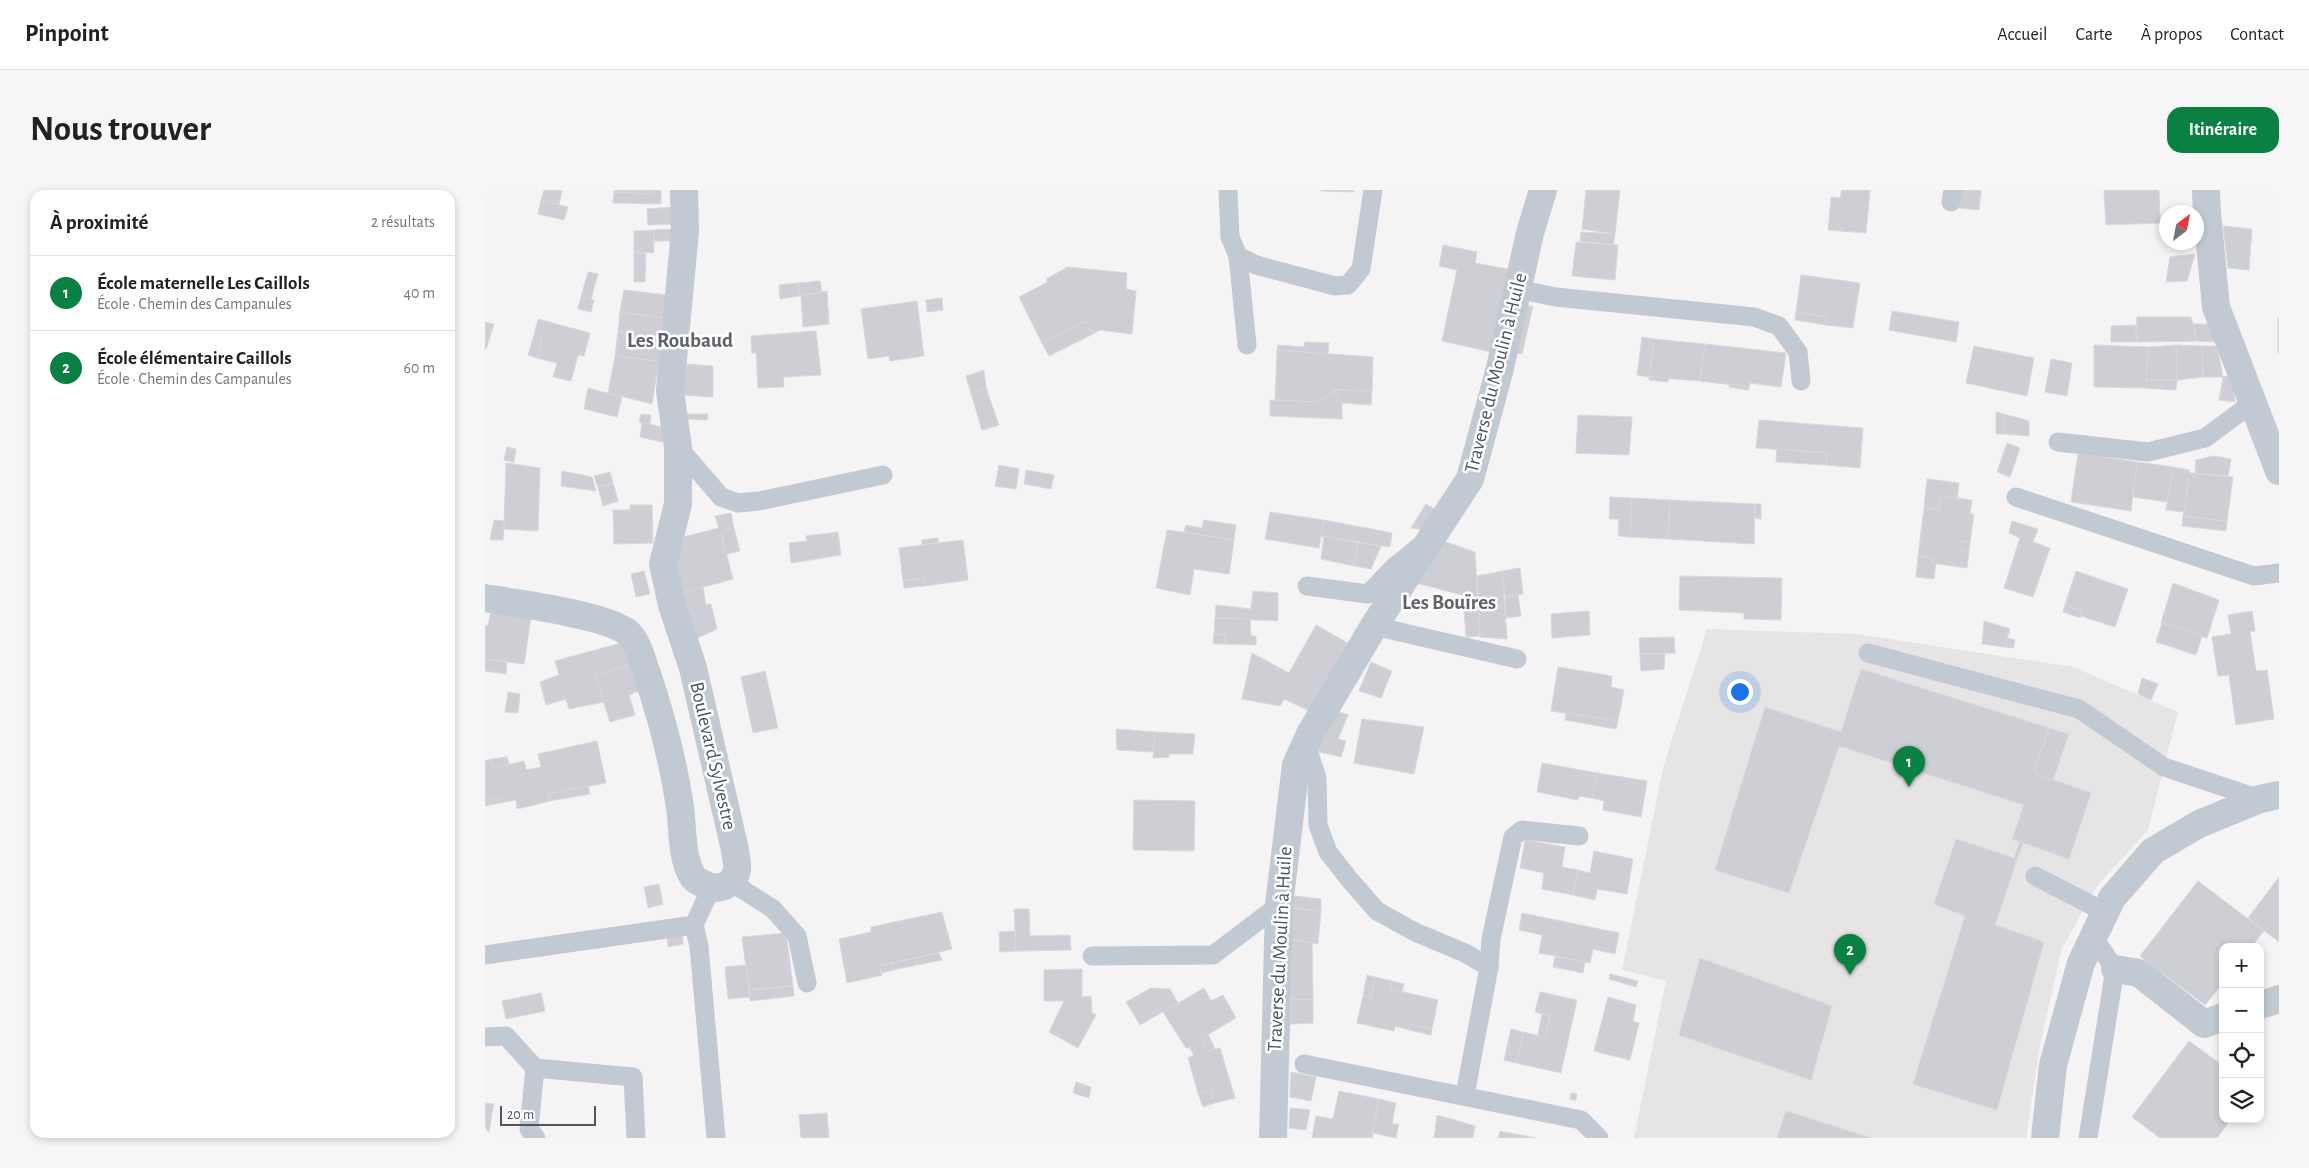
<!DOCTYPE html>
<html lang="fr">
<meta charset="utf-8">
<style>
body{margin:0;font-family:"Alegreya Sans",sans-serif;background:#f6f6f6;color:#222}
.controls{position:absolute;right:15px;bottom:15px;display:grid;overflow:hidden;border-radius:10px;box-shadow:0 2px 8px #0003}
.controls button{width:45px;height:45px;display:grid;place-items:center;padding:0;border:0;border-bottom:1px solid #e0e0e0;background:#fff;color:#222;font:25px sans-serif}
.compass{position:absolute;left:1674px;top:15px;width:45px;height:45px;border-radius:50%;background:#fff;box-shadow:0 2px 8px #0003;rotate:32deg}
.scale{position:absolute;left:15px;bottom:12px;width:96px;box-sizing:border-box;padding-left:5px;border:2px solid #4a5661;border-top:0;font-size:14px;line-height:18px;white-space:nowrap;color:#4a5661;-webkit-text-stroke:4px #fff;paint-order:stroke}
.you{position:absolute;left:1254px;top:501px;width:18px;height:18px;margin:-12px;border:4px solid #fff;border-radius:50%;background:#1a73e8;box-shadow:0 0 0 8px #1a73e833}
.badge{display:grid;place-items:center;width:32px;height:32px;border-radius:50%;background:#0b8043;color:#fff;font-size:16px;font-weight:700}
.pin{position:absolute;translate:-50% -41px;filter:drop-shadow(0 1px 2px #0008)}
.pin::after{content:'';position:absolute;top:26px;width:18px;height:15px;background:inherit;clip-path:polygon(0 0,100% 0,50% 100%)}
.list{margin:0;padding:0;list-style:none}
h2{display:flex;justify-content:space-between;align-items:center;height:65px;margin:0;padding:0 20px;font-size:21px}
h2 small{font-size:16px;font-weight:400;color:#767676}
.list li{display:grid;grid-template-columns:32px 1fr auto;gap:15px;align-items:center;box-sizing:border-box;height:75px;padding:0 20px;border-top:1px solid #e0e0e0}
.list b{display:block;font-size:19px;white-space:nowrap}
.list p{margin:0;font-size:16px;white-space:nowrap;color:#767676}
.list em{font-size:16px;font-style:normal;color:#767676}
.icon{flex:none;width:28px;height:28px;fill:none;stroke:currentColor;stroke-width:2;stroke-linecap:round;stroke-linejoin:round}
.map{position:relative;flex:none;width:1794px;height:948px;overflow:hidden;border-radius:15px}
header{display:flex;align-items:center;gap:30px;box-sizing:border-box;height:70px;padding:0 25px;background:#fff;border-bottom:1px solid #e0e0e0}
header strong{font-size:24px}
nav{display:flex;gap:28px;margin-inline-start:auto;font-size:18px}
.intro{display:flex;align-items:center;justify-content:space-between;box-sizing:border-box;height:120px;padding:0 30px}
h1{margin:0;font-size:35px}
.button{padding:12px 22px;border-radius:15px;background:#0b8043;color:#fff;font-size:18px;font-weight:700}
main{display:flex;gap:30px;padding:0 30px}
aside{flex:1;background:#fff;border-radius:15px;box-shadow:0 2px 8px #0003}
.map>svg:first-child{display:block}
.education{fill:#e6e4e5}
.building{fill:#cdcfd5;stroke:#d7d9de}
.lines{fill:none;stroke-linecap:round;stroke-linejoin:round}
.service{stroke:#c1cad2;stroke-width:19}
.pedestrian{stroke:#c1cad2;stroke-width:28}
.minor{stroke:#c1cad2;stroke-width:28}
.labels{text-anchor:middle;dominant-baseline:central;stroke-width:5;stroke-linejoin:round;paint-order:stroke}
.street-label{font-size:20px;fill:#4a5661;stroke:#fff}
.neighbourhood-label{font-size:21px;font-weight:bold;fill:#5f6368;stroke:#fff}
</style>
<header>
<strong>Pinpoint</strong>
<nav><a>Accueil</a><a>Carte</a><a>À propos</a><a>Contact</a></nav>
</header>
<div class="intro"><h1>Nous trouver</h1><a class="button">Itinéraire</a></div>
<main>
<aside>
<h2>À proximité<small>2 résultats</small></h2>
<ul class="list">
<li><span class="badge">1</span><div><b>École maternelle Les Caillols</b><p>École · Chemin des Campanules</p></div><em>40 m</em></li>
<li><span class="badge">2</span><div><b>École élémentaire Caillols</b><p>École · Chemin des Campanules</p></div><em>60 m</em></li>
</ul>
</aside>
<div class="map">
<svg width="1794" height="948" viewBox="0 0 1794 948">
<rect width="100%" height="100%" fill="#f5f3f3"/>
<path class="education" d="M1222,439L1371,444L1588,477L1693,522L1663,640L1612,696L1577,758L1555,855L1541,948H1149L1181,791L1137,780L1178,578Z"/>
<g class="building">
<path d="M59,0H77L74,14L56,10Z"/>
<path d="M129,0H168V4L129,2Z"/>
<path d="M168,0H176V14L128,13L129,2L168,4Z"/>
<path d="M836,0H869V2L836,1Z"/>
<path d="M1101,0H1135L1130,44L1097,39Z"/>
<path d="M1357,0H1385L1381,43L1343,40L1346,7L1355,8Z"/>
<path d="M1474,0H1496L1494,20L1474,18Z"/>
<path d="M1619,0H1674L1675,33L1621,35Z"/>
<path d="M56,10L83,17L79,30L53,24Z"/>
<path d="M188,17L187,34L163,35L162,19Z"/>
<path d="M1738,36L1767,39L1764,80L1743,78Z"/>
<path d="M193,39V51H169V40Z"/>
<path d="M169,40V63L149,62V41Z"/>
<path d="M1096,42L1130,44L1128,55L1095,51Z"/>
<path d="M1091,52L1133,55L1130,90L1087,86Z"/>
<path d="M958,55L992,62L990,73L1027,80L1011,163L957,151L972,80L954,76Z"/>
<path d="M149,62L161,64L160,92H149Z"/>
<path d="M1710,64L1702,91L1681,92L1685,67Z"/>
<path d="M583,77L642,83L641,99L651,101L647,144L615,140L608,144L601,131L557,153L534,107L563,92L561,89Z"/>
<path d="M103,82L113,84L106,109L96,107Z"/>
<path d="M1316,85L1375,93L1368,138L1341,135L1342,127L1311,122Z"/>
<path d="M335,91L337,102L314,106L313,93Z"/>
<path d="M313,93L314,106L295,109L294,95Z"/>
<path d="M139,100L182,105L178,128L135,122Z"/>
<path d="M342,101L344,134L318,137L316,106Z"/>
<path d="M96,107L109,110L106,122L93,119Z"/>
<path d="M457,108L458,120L442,122L441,110Z"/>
<path d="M432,111L439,166L405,171L404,166L383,169L376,119Z"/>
<path d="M1036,116H1048L1037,164L1024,163Z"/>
<path d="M1407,121L1474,132L1471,152L1404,140Z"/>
<path d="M135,122L178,128L176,149L133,142Z"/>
<path d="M1311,122L1342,127L1341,135L1310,130Z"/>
<path d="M1652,127H1706L1712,151L1651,152Z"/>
<rect x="1793" y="128" width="1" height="35"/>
<path d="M53,129L105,143L99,166L93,165L86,191L68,187L72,173L52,168L57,148L49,145Z"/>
<path d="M601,131L608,144L564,166L557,153Z"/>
<path d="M0,132L9,134L1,159H0Z"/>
<path d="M1708,134H1726L1731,152L1712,151Z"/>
<path d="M1651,135V152H1626V136Z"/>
<path d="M331,141L336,185L298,187L299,197L273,198L271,162L267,164L266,146Z"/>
<path d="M133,142L176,149L174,171L130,166Z"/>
<path d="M49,145L57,148L52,168L43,165Z"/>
<path d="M1157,147L1169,149L1164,187L1152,185Z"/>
<path d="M1169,149L1220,154L1215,191L1164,187Z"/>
<path d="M820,152L844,153L843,164L792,160L793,155L819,157Z"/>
<path d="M1220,154L1301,163L1296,197L1265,193L1264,197L1215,191Z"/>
<path d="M1609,155L1663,157L1661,198L1609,197Z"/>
<path d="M1691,155L1692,190H1661L1663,157Z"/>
<path d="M1691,155L1717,156L1718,187L1692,190Z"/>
<path d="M1489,156L1549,168L1542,206L1481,193Z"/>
<path d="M1717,156H1732L1738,187H1718Z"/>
<path d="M792,160L888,167L887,201L848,200L841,208L831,212L790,210Z"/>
<path d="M130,166L174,171L167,214L123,203Z"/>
<path d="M1566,169L1587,173L1582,206L1560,202Z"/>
<path d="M199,174L228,176V207L198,205Z"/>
<path d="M499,180L501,198L486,203L481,186Z"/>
<path d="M1747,185L1750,212L1734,210L1738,187Z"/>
<path d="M1164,187L1183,188V192L1164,190Z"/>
<path d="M1661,190H1692L1691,200L1661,198Z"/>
<path d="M1244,194L1264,197V200L1244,197Z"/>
<path d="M103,198L137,207L132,227L99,219Z"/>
<path d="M501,198L514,235L497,240L486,203Z"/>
<path d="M848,200L857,213V229L785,226V210L831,212L841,208Z"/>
<path d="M848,200L887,201L886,215L857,213Z"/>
<path d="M1511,222L1519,224V244H1511Z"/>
<path d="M156,224L166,225L165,234L154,232Z"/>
<path d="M197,224H223L222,230L197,229Z"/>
<path d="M1519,224L1544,231V246L1519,244Z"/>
<path d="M1093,225L1147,227L1144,265L1091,263Z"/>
<path d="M1274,230L1378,238L1375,278L1341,275L1342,263L1271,258Z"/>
<path d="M157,232L180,238L177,252L155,247Z"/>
<path d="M1522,253L1535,258L1525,287L1512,282Z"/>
<path d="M22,257L31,259L29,272L19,270Z"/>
<path d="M1292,259L1342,263L1341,275L1291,272Z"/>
<path d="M1593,263L1652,272L1646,321L1586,312Z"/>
<path d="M1728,266L1746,269L1743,286L1710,283L1711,270Z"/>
<path d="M1652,272L1688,277L1682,312L1648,307Z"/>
<path d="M21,273L55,278L53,341L19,339Z"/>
<path d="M514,275L534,279L531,299L510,296Z"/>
<path d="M1688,277L1704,280L1705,283L1699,322L1681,320Z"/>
<path d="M541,280L569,285L566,299L539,294Z"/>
<path d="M77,281L107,287L111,301L76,296Z"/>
<path d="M125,282L128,293L113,297L109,286Z"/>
<path d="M1705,283L1748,287L1742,331L1698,326Z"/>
<path d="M1442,289L1474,293L1472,308L1456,306L1454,320L1439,318Z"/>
<path d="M128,293L133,311L118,316L113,297Z"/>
<path d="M1456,306L1487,310L1485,324H1489L1485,352L1478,351L1476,360L1484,361L1482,378L1447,373V368L1433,366L1439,318L1454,320Z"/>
<path d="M1125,307L1147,308L1145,347L1133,346L1134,329H1124Z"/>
<path d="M1147,308L1185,310L1183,349L1145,347Z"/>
<path d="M1185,310L1270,314L1269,354L1183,349Z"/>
<path d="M941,314L953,321L941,340L926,338Z"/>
<path d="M1270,314H1276V329L1270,328Z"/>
<path d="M145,315H167L168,353L129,354L128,320H145Z"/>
<path d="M785,322L839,330L834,358L780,349Z"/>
<path d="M246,323L249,338L236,342L248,389L197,403L188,369L194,348L234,338L230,326Z"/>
<path d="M1698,326L1742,331L1741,341L1697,336Z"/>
<path d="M9,330L19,331L18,350H5Z"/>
<path d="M719,330L751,335L749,350L699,342L701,335L717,338Z"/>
<path d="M839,330L907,343L905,357L836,346Z"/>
<path d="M1527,331L1553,339L1548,352L1565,358L1548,407L1519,398L1535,348L1524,343Z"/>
<path d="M249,338L255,361L241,364L236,342Z"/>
<path d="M682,340L749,350L744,384L709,379L705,405L671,398Z"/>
<path d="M353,342L356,365L306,373L304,353L322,351L321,346Z"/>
<path d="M839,346L873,353L869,376L836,369Z"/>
<path d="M453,348L454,352L437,355V350Z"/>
<path d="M478,350L483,390L440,396L439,388L418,391L414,358Z"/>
<path d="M955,350L990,362L993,409L931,393Z"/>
<path d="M1478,351L1485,352L1484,361L1476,360Z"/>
<path d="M873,353L896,356L886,379L869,376Z"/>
<path d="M1433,366L1447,368V373H1451L1449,389L1431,387Z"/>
<path d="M1035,378L1038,404L1020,407L1017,381Z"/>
<path d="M159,381L165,404L151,407L146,384Z"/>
<path d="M1017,381L1022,449L995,447L992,386Z"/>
<path d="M1591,381L1643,399L1630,437L1596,426L1597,422L1580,415Z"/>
<path d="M1195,386L1297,388L1296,430L1259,429V423L1194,420Z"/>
<path d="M439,388L440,396L419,398L418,391Z"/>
<path d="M1688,393L1734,410L1722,448L1676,433Z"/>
<path d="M218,397L221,415L226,414L232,439L210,449L197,403Z"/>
<path d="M768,401L793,403V431L730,428L731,415L766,419Z"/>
<path d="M1033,405L1036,426L1021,428L1020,407Z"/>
<path d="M1580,415L1597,422L1595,428L1578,422Z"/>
<path d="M993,417L995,446L981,447L979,418Z"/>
<path d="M6,421L46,427L39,474L0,469V436H3Z"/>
<path d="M1104,421L1105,445L1067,448L1066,424Z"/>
<path d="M1767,421L1770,441L1765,442L1771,481L1782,480L1789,529L1751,535L1744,485L1733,486L1727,447L1746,444L1743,425Z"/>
<path d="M730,428L765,429L766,446H771V455L740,454V445L729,444Z"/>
<path d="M1499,431L1525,439L1520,457L1497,454Z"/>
<path d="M1677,433L1717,446L1711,465L1671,452Z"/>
<path d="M831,435L868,456L827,522L799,509L795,516L757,509L767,463L804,483Z"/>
<path d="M729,444L740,445V454H728Z"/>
<path d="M1189,447L1190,463L1155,464L1154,448Z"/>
<path d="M1522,448L1530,450L1528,458L1520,457Z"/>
<path d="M136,453L144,474L110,486L119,512L84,519L81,509L61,515L55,492L74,485L70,471Z"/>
<path d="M1155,464H1180L1179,479L1156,481Z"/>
<path d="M0,469L22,472L21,484L0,481Z"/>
<path d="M886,472L907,481L896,508L874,501Z"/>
<path d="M144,474L155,500L144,505L150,525L125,532L110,486Z"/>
<path d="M1073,477L1127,486L1126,497L1139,500L1133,531L1066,521Z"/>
<path d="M1376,479L1564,538L1549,583L1606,603L1584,669L1527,649L1539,615L1354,556L1304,703L1230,680L1280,517L1356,542Z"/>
<path d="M280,481L293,538L268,543L256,487Z"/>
<path d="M1657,488L1673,494L1666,510L1653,504Z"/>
<path d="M23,502L35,504L33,523L20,522Z"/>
<path d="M847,519L863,525L853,549L861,551L856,567L834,562L833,550Z"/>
<path d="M1081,523L1133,531L1131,539L1080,530Z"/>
<path d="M877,529L939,537L929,584L869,573Z"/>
<path d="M1564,538L1584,544L1568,590L1549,583Z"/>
<path d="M631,539L670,542L668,562L632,560Z"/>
<path d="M670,542L710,544L708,564H684V567L668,568Z"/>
<path d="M112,551L121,593L63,604L65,611L32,619L31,610L15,613L14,607L0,610V571L7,569L8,578L39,571L41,580L56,577L53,564Z"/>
<path d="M22,567L24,574L8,578L7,569Z"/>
<path d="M1057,573L1112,583L1107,608L1094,606L1093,610L1052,602Z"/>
<path d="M1112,583L1162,591L1156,627L1118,620L1119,611L1107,608Z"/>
<path d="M103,596L105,604L65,611L63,604Z"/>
<path d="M14,607L15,613L0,616V610Z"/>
<path d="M649,610L710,611L709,661L648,660Z"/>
<path d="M1471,649L1532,669L1510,735L1559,752L1512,920L1428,894L1480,726L1449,714Z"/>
<path d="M1040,650L1080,657L1077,677L1093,680L1088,705L1057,699L1059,683L1035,678Z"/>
<path d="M1535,652L1538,653L1532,669H1529Z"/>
<path d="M1109,661L1148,669L1142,704L1112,699L1110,710L1088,705L1093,680L1105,683Z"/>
<path d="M1794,687V752L1763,728Z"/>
<path d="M1713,691L1779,741L1766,757H1738V793L1720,815L1655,766Z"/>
<path d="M174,694L178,714L163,718L159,697Z"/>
<path d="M808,706L836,709V721L807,718Z"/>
<path d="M807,718L836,721L833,754L806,749Z"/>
<path d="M529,719H544L545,746L585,745L586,760L531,761Z"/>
<path d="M457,722L467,759L394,776L397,785L362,793L354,749L386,742V737Z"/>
<path d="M1037,723L1134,743L1130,764L1108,759L1105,773L1054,763L1057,745L1034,740Z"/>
<path d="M530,741L531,761L515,762L514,742Z"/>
<path d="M301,743L308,796L264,800L257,747Z"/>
<path d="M197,745L198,754L183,757L182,747Z"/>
<path d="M806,749L827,753L828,810L806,809Z"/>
<path d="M454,763L457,770L432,775L431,768Z"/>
<path d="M1070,767L1100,772L1098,783L1068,777Z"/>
<path d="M431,768L432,775L408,780L407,773Z"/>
<path d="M1215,768L1347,816L1326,890L1194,845Z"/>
<path d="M407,773L408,780L397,783L394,776Z"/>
<path d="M261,775L265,807L243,809L240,777Z"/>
<path d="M597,779V807L606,806L607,823L611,825L593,858L564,842L579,811H559V780Z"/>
<path d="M1125,784L1153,791L1151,797L1124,789Z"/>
<path d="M882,785L890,787L886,807L878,806Z"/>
<path d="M890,787L907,791L906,799L953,810L947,839L925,834L924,840L910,836L909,841L872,833L878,806L886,807Z"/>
<path d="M907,791L919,794L917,802L906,799Z"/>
<path d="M308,796L309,806L265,811L264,800Z"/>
<path d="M666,798L685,799L693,813L655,835L641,812Z"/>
<path d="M719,798L726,811L738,805L751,828L717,848L723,861L735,858L750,908L730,913L726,900L713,903L703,868L709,865L704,857L701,858L678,822Z"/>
<path d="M1055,802L1092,810L1076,883L1031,873L1038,842L1060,847L1065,826L1050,822Z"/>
<path d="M56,803L60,821L21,829L17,811Z"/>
<path d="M1123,807L1151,815L1148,831L1154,833L1145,870L1109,861Z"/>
<path d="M806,809L828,810V833L805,834Z"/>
<path d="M1057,824L1065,826L1060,847L1053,845Z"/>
<path d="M925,834L947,839L946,845L924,840Z"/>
<path d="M1026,839L1038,842L1031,873L1019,870Z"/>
<path d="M723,844L730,859L723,861L717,848Z"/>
<path d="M1704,851L1738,876V929H1746L1732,948H1675L1647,927Z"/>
<path d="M806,882L831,887L826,911L805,907Z"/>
<path d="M591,892L606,897L604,908L588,903Z"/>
<path d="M726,900L730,913L718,917L713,903Z"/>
<path d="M854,901L894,909L887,948H827L831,926L848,929Z"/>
<path d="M1086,903L1092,904L1091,910L1085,909Z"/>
<path d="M894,909L911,913L907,934H914L911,948L888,943Z"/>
<path d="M0,913L9,914L7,923L0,922Z"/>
<path d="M805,918L825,920L821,940L804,938Z"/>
<path d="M1301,921L1386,948H1292Z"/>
<path d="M0,922L7,923L3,948H0Z"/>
<path d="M342,923L344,948H316L314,925Z"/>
<path d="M952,925L990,936L988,948H949Z"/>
<path d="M1015,941L1051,948H1013Z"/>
</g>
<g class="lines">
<g class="service">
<path d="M743,0L745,47L753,66L771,75L850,96L863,95L876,79L888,0"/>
<path d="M1466,12L1468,0"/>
<path d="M753,66L762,155"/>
<path d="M1032,99L1071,107L1269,127L1294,136L1313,162L1316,191"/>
<path d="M1573,252L1663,262L1720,248L1758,220L1767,206"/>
<path d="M193,257L236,307L253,313L274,311L398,285"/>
<path d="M1531,307L1769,386L1794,383"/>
<path d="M822,396L883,404L908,378L934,357"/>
<path d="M889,436L1032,469"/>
<path d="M1383,463L1594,519L1679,577L1775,609"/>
<path d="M821,554L832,588L833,635L843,662L864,689L892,721L930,742L980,763L1004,777"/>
<path d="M1550,686L1620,722"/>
<path d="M246,692L288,719L312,746L322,793"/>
<path d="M209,735L214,756L231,948"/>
<path d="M0,765L209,735L226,698"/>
<path d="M607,766L728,765L794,715"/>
<path d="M0,847L21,846L50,878L148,887L151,948"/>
<path d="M819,874L1096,930L1114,948"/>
<path d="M50,878L44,939L51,948"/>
<path d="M980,905L1004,777L1006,749L1028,647L1037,640L1094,646"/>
<path d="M1603,948L1630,779L1608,747"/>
</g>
<g class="pedestrian">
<path d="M1630,779L1654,783L1719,834L1738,827"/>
<path d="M1775,815L1794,809"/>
</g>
<g class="minor">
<path d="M1721,0L1722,23L1731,117L1794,281"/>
<path d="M0,408C30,413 123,425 143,443C153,452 156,468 161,481C176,525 188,570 195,617C198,638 196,668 208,687C211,691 217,693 221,695C234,702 250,694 252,679C253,673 250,665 250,660L208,478L187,415L178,374L193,314V257L185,201L200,41L199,0"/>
<path d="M788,948L794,715L811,575L825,544L889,436L985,289L1015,178L1045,43L1058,0"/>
<path d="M1560,948L1568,875L1596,773L1627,708L1668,661L1714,634L1775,609L1794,605"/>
</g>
</g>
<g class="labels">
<g class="street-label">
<text transform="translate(1011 183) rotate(-76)">Traverse du Moulin à Huile</text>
<text transform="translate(228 566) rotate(77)">Boulevard Sylvestre</text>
<text transform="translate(795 759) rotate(-87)">Traverse du Moulin à Huile</text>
</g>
<g class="neighbourhood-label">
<text x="195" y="150">Les Roubaud</text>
<text x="964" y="412">Les Bouïres</text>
</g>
</g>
</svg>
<div class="controls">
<button>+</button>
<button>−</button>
<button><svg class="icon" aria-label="locate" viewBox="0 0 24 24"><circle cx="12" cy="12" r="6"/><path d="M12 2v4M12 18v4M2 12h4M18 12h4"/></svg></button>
<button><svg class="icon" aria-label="layers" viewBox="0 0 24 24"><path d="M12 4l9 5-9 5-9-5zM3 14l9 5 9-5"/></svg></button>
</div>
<svg class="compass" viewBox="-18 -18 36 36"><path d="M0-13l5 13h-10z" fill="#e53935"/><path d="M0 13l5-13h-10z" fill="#767676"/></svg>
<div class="scale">20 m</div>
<div class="you"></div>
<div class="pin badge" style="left:1424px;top:597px">1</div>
<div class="pin badge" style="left:1365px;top:785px">2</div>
</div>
</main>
